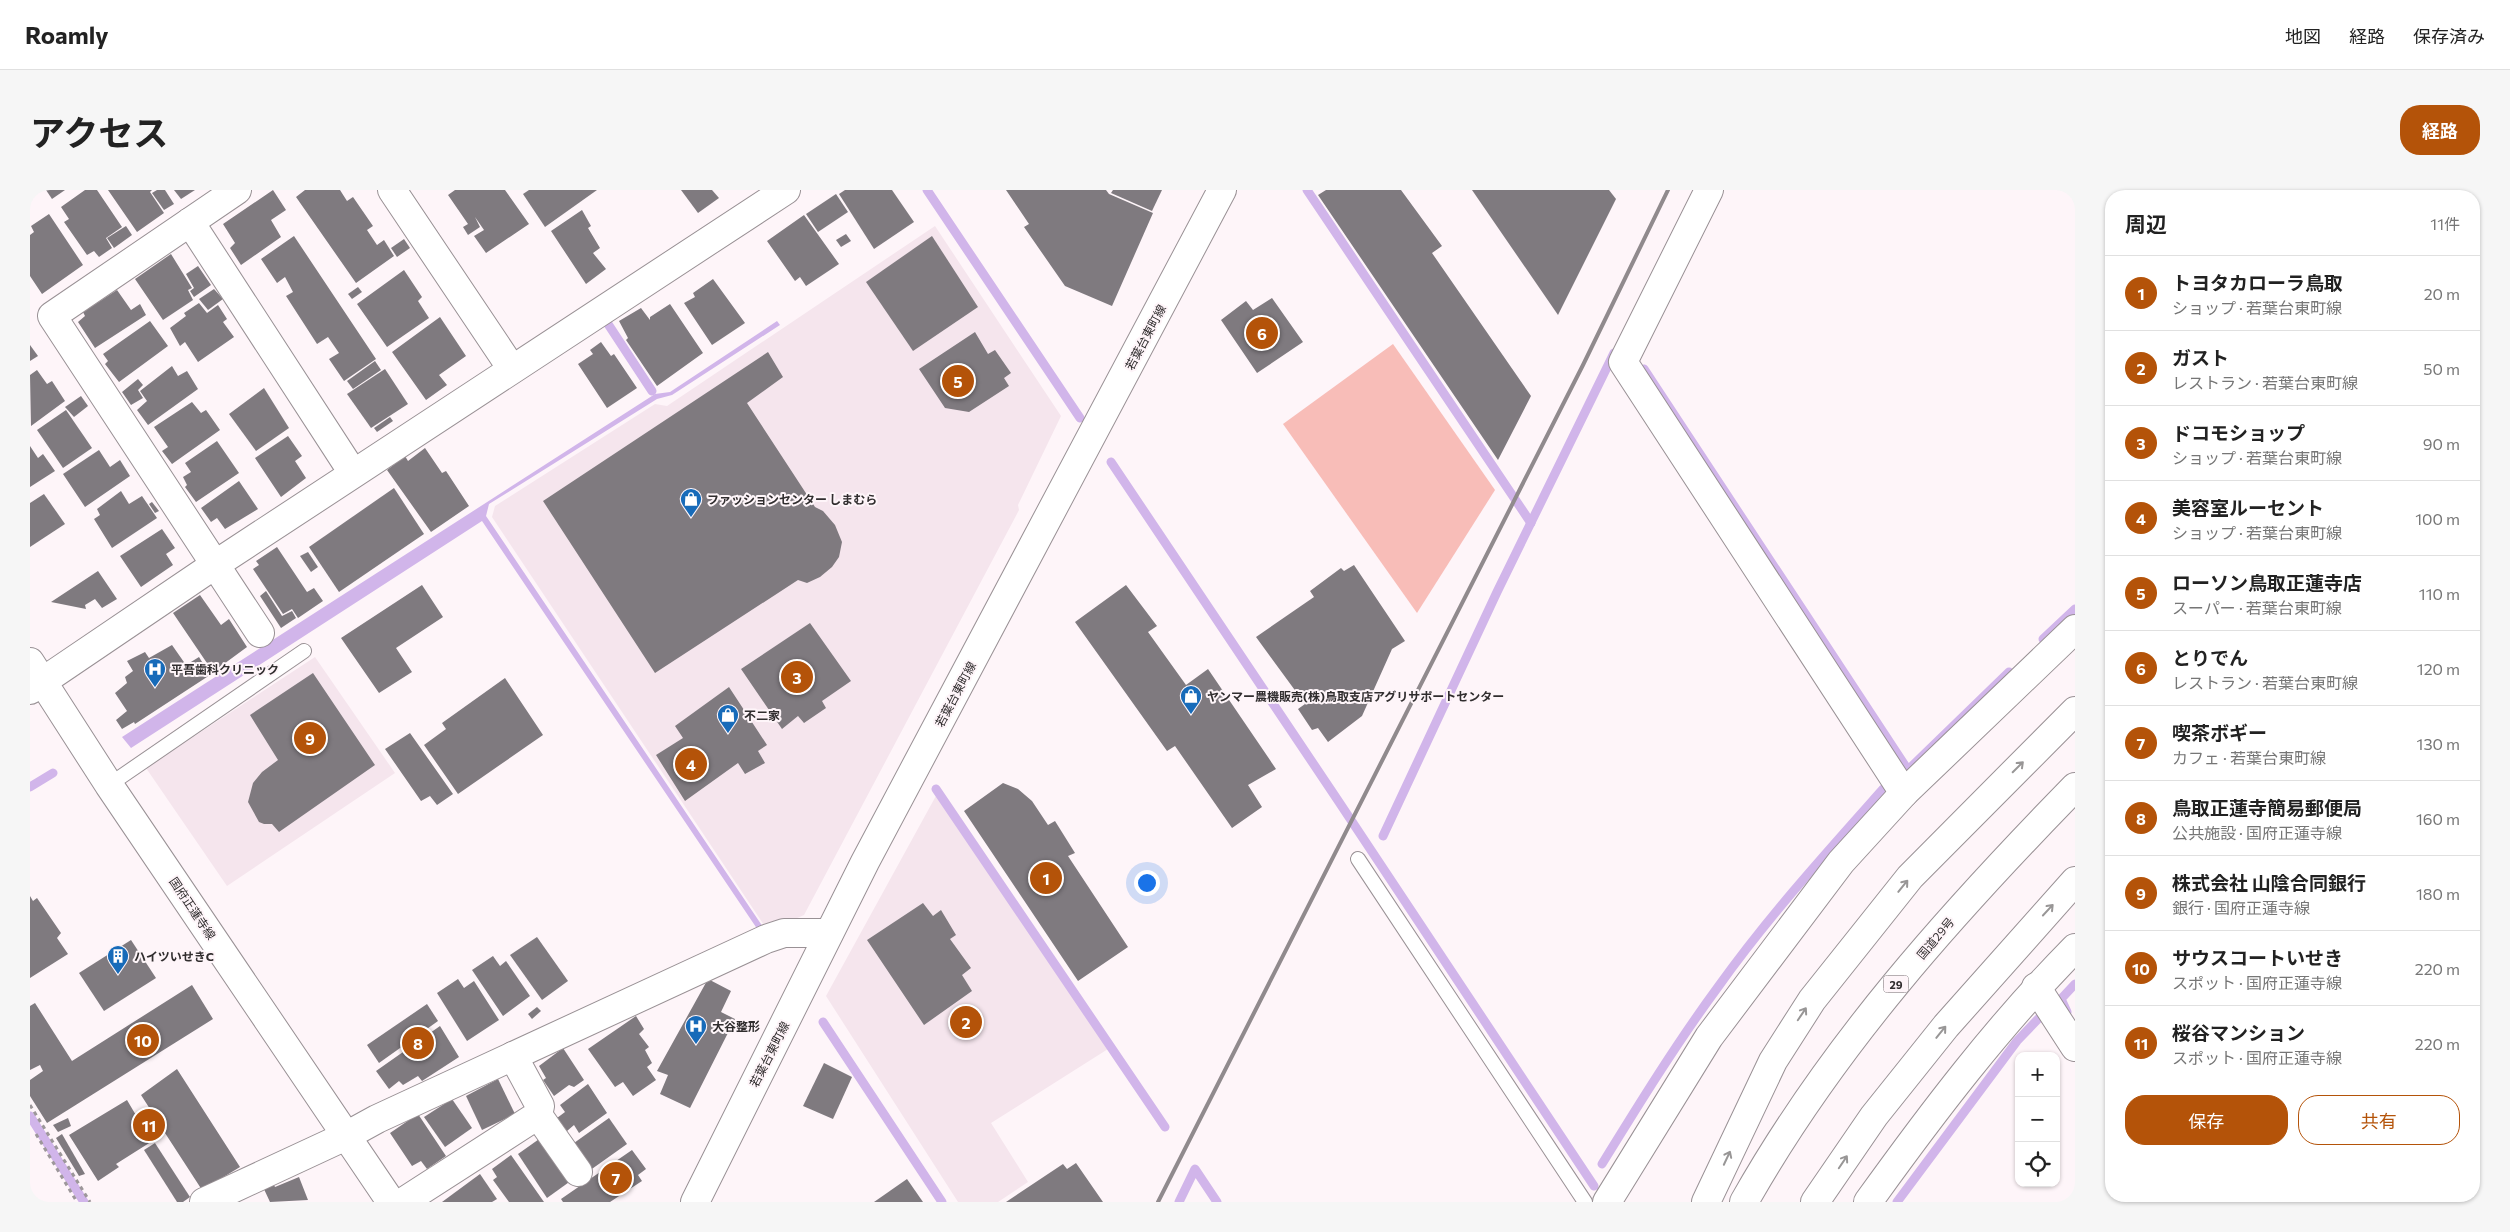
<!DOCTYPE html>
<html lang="ja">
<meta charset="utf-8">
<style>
body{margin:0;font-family:Commissioner,"Noto Sans JP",sans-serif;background:#f6f6f6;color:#222}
.controls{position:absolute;right:15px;bottom:15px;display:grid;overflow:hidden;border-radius:10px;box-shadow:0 1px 4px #0004}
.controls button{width:45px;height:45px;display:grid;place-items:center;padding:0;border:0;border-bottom:1px solid #e0e0e0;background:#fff;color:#222;font:25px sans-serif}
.you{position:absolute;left:1116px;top:692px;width:18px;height:18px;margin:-12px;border:4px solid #fff;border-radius:50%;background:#1a73e8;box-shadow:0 0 0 8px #1a73e833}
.badge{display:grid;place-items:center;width:32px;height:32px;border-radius:50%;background:#b45309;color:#fff;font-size:16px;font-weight:700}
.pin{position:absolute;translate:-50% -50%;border:2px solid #fff;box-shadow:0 1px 5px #0006}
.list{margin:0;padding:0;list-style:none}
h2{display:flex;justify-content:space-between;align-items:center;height:65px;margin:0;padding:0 20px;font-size:21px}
h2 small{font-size:16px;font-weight:400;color:#767676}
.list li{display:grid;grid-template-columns:32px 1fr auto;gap:15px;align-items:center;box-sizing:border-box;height:75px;padding:0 20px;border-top:1px solid #e0e0e0}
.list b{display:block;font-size:19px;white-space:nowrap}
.list p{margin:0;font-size:16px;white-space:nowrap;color:#767676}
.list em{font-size:16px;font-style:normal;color:#767676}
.actions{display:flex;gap:10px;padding:15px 20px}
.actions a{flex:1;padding:11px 0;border:1px solid #b45309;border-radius:20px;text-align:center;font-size:18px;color:#b45309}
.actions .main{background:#b45309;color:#fff}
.icon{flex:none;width:28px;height:28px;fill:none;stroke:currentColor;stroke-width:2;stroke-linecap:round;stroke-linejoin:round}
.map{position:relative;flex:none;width:2045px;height:1012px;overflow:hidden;border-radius:20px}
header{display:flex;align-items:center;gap:30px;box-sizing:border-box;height:70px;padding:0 25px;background:#fff;border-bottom:1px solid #e0e0e0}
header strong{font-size:24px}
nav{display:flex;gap:28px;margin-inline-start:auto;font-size:18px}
.intro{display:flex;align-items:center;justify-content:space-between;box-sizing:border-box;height:120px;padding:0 30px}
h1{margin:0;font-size:35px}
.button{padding:12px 22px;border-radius:20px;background:#b45309;color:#fff;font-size:18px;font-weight:700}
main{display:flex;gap:30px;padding:0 30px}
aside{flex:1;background:#fff;border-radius:20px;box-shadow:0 1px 4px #0004}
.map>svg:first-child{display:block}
.built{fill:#f5e5ed}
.green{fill:#f8bdb8}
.water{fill:#d1b5ea}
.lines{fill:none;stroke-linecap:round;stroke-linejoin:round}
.stream{stroke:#d1b5ea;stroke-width:9}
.building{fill:#7f7a7f}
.lane-casing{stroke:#999195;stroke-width:16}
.street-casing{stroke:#999195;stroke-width:30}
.secondary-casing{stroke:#999195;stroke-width:30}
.highway-casing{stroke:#999195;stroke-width:30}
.path{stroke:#9d979a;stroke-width:3;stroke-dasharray:4 4;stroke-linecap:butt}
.lane{stroke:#fff;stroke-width:14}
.street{stroke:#fff;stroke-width:28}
.secondary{stroke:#fff;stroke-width:28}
.highway{stroke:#fff;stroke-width:28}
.rail{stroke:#908a8d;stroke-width:4}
.oneway{stroke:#989696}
.labels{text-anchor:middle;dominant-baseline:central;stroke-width:4;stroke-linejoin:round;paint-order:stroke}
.shield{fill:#fef5f9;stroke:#6e696b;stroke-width:1}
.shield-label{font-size:11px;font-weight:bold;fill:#302d2e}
.street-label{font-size:12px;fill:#302d2e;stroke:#fef5f9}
.poi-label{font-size:12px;font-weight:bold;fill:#302d2e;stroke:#fef5f9;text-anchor:start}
</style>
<header>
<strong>Roamly</strong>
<nav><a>地図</a><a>経路</a><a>保存済み</a></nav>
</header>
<div class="intro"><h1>アクセス</h1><a class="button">経路</a></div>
<main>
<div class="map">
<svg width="2045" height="1012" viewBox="0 0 2045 1012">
<rect width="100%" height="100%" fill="#fef5f9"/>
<g class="built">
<path d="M905,36L1031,226L988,315L989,320L774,725L738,741L462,327L465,316L625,214L637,216Z"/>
<path d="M285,467L365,583L197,696L116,578Z"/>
<path d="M907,604L1078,859L961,933L998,992L968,1012H928L796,806Z"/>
</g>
<path class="green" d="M1363,154L1465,300L1387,423L1253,234Z"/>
<path class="water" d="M747,131L750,135L642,205L627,209L459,314L456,326L737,743L732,746L452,331L101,558L92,547L625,204L640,202Z"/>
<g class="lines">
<g class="stream">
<path d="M897,0L1050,228"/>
<path d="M1277,0L1501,333"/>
<path d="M578,134L622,201"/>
<path d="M1614,179L1878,580L1979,482"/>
<path d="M1081,272L1309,612L1564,996"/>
<path d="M2013,449L2045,419"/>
<path d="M0,597L23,583"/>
<path d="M906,599L1135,937"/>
<path d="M1353,646L1467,402L1584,163"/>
<path d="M2037,822L2031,809L2045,794"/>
<path d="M793,832L912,1012"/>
<path d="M0,926L54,1012"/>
<path d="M1572,974C1609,914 1646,854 1688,797C1738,727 1796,663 1853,599"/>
<path d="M1149,1012L1165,979L1187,1012"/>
<path d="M1867,1012L1987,851L2010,827"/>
</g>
</g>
<g class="building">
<path d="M16,0H35L22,9Z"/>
<path d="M55,0H67L92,37L76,48L82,58L69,67L64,61L57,65L34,32L39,29L31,17Z"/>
<path d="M78,0H122L120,2L134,23L107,42Z"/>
<path d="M127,0H135L144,14L134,20L122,3Z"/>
<path d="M144,0H165L151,9Z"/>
<path d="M243,0L256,20L241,30L251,47L211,75L200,58L205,53L193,34Z"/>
<path d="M275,0H310L317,11L323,7L343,36L337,40L347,55L354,50L364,66L326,93L266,7Z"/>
<path d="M425,0H475L499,34L456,63L444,46L454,40L445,27L450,37L438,45L433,37L438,34L418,5Z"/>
<path d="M499,0H567L515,37L493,4Z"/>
<path d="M651,0H682L689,8L668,23Z"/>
<path d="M815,0H862L884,32L844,59L809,4Z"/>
<path d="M976,0H1076L1079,4L1123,23L1082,116L1035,96L994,37L999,34Z"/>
<path d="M1083,0H1132L1122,21L1081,3Z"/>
<path d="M1296,0H1371L1412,56L1402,63L1501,206L1468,270L1288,5Z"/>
<path d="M1442,0H1579L1586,9L1528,125Z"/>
<path d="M806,4L818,22L788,42L776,24Z"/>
<path d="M552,20L561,36L558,38L570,58L563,63L576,79L556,94L521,41Z"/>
<path d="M19,24L53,75L12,104L0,86V45L4,42L1,36Z"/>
<path d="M774,25L809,74L776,96L770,87L765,91L737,51Z"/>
<path d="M96,36L102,45L84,58L77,48Z"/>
<path d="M816,44L821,51L811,57L806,50Z"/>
<path d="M264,46L346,169L314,191L299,169L309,163L298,147L287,154L256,106L263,102L255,87L247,93L231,69Z"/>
<path d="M902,46L948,117L883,161L836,92Z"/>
<path d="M374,49L380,58L367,67L361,58Z"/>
<path d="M141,64L162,98L158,100L163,110L133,130L105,89Z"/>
<path d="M168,76L181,95L164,107L160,101L164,98L156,84Z"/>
<path d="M374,80L392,107L388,111L399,128L357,157L327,114Z"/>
<path d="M683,89L715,133L682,155L654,113L665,107L663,103Z"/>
<path d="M328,97L332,102L322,109L318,104Z"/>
<path d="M184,99L193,109L178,120L169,109Z"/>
<path d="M87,100L101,120L110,114L116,125L65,158L48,132L55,126L53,122Z"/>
<path d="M1242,108L1273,152L1227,183L1191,130L1216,111L1223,120Z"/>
<path d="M169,113L177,123L188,115L197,129L193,132L204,147L168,172L155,152L150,156L140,138L156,126L154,123Z"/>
<path d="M640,114L673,163L627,196L596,150L598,148L589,131L611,118L620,130V127Z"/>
<path d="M410,127L436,166L409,185L417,195L396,210L362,162Z"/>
<path d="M120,131L138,156L89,192L75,174L78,171L73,164Z"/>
<path d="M945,142L958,164L965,160L981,183L974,188L979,196L939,222L915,218L889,179Z"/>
<path d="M571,152L581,166L584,164L607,198L577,218L548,174L563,164L560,160Z"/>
<path d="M0,155L8,166L0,171Z"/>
<path d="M738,162L753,187L717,213L785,317L793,321L805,335L812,352L809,367L802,377L790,387L777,393L768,390L625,483L513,311Z"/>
<path d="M345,171L351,180L323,199L317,191Z"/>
<path d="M142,176L148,186L157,181L168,199L118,235L107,220L117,211L110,201Z"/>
<path d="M355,179L378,214L341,238L317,204Z"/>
<path d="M7,180L17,194L22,191L35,211L1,236L0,185Z"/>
<path d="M108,189L113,195L108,200L113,208L101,215L92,202Z"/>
<path d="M234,198L259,238L226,261L199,224Z"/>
<path d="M51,206L58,216L44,227L35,217Z"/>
<path d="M162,212L171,223L176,220L190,240L142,274L132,261L138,257L124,237Z"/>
<path d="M36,220L62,258L33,278L7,240Z"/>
<path d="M360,227L363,231L347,242L344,238Z"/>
<path d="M258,246L272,266L265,271L276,288L251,307L225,268Z"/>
<path d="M187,251L209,283L166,312L155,297L157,295L153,287L161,282L155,273Z"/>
<path d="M0,256L8,268L13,264L25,281L0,297Z"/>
<path d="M395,258L412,283L416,281L439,316L401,342L357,280L375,266L378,271Z"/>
<path d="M69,260L80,277L90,270L100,286L55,317L33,284Z"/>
<path d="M209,291L228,319L195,339L187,328L181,332L171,318Z"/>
<path d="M364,298L394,344L309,402L279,357Z"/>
<path d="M91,301L99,314L112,306L127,328L82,358L64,329L70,325L67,319Z"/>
<path d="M14,304L35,334L0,357V313Z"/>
<path d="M122,312L129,321L125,323L119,314Z"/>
<path d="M132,339L145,358L136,364L143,375L111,397L90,366Z"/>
<path d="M247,357L277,402L284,398L293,411L268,428L262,419L253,424L223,379L229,375L226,371Z"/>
<path d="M278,362L288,377L281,382L270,366Z"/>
<path d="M1324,375L1375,451L1362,459L1332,526L1298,552L1288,538L1282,540L1268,519L1275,514L1226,447L1284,407L1280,401L1311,378L1314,381Z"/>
<path d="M68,381L87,409L72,418L65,409L55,415L56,419L21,412Z"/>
<path d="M392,395L413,427L366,458L382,482L349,503L311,448Z"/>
<path d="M1096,395L1127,436L1118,442L1156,495L1178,479L1246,579L1218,595L1232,617L1202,638L1145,556L1137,561L1045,432Z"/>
<path d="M236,401L252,426L262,421L266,428L251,438L230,406Z"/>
<path d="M170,405L191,435L199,429L217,457L183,482L143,423Z"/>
<path d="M780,433L821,491L792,511L796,518L774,533L768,526L752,539L711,479Z"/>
<path d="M142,455L156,475L169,467L180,485L105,534L104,532L92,539L86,530L97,521L85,503L97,493L95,487L103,481L97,471L115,462L119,468Z"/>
<path d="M283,483L345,575L249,642L242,634H234L229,632L218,612L223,593L232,582L248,570L220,525Z"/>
<path d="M475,488L513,545L428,604L394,555L416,539L412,533Z"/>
<path d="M699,497L737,555L728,561L735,573L715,584L708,573L655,611L626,565L653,548L645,536Z"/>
<path d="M380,543L423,604L407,615L400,606L391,611L355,559Z"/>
<path d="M973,593L988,599L1002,611L1018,635L1025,631L1045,663L1038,666L1098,757L1048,791L934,621Z"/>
<path d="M0,706L3,711L7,708L31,743L27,748L38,764L0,788Z"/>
<path d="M893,713L903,726L911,720L926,745L920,749L941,778L932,785L942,801L894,835L837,750Z"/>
<path d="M507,747L538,791L512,810L480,765Z"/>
<path d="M101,750L126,788L74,821L49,783Z"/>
<path d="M463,766L470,776L476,771L500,806L473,826L442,780Z"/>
<path d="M428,789L434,798L444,791L469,830L437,851L407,803Z"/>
<path d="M678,789L701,801L691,822L705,829L660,918L630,904L638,885L627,881Z"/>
<path d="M162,795L183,829L17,933L0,906V890L13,881L10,875L0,880V816L5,813L42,871Z"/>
<path d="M397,814L408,831L349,873L337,855Z"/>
<path d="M507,817L511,821L502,829L498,824Z"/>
<path d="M606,826L614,839L609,844L619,857L615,860L622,873L617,877L626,890L603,906L593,892L585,897L558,859Z"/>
<path d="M410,836L429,867L392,891L388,886L373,895L369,891L359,899L346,881Z"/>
<path d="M533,858L554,890L544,897L539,895L524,906L513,890L516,888L509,876Z"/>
<path d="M794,873L822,887L803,929L773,916Z"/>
<path d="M147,879L210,977L172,1000L135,943L86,974L89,977L68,991L39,945L97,910L107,927L120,919L111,905Z"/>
<path d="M468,889L485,924L452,940L436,906Z"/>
<path d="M558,894L577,923L549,943L544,935L537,941L527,928L535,922L530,915Z"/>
<path d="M422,909L442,938L415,957L394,927Z"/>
<path d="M388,924L416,966L397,979L391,971L382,976L360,943Z"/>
<path d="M38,928L41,936L28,942L23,935Z"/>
<path d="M579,928L597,954L559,981L544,953Z"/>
<path d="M32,944L55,984L49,986L26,948Z"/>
<path d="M512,947L542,990L517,1008L488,964Z"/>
<path d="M125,953L160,1007L153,1012H147L114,960Z"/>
<path d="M602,960L616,979L608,985L612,991L580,1012H533L531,1009Z"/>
<path d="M481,965L514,1012H479L463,990L467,987L462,979Z"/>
<path d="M1046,973L1073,1012H976L1033,974L1037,979Z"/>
<path d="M450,984L467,1009L462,1012H412Z"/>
<path d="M269,987L278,1010L240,1012L233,997L243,993L245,997Z"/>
<path d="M877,989L893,1012H844Z"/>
</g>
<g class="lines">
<g class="lane-casing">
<g id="lane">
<path d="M79,595L274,461"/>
<path d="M1328,669L1555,1012"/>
</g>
</g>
<g class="street-casing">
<g id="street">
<path d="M207,0L22,126L230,443"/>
<path d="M362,0L482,179"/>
<path d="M1679,0L1593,172L1874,603"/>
<path d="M160,32L323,283"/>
<path d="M0,500L186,374L756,0"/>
<path d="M2006,797L2045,857"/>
<path d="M508,925L548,982"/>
<path d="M174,1012L316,946L347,929L736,749L754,743H799"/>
<path d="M373,1012L508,925L510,916L483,866"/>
<path d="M1577,1012L1679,847L1811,672L1874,603L2045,439"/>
<path d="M1838,1012C1902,923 1968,836 2045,758"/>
</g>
</g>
<g class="secondary-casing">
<g id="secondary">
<path d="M0,472L79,595L361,1012"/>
<path d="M665,1012L835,672L1192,0"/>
</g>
</g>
<g class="highway-casing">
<g id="highway">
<path d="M1676,1012L1743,871L1782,810L1880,687L2045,521"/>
<path d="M1714,1012C1802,856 1921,724 2045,597"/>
<path d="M1785,1012L1844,926L1916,836L2045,691"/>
</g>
</g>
<g class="path">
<path d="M0,915L60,1012"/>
<path d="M6,944L47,1012"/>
</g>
<use href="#lane" class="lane"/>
<use href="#street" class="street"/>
<use href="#secondary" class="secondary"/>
<use href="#highway" class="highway"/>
<path class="rail" d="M1128,1012L1553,175L1638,0"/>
</g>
<defs><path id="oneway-shaft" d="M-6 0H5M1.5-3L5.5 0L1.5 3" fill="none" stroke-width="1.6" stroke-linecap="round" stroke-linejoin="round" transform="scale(1.25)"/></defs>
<g class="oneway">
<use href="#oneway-shaft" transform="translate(1988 577) rotate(-45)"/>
<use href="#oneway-shaft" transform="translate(1873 696) rotate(-51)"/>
<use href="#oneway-shaft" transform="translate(2018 720) rotate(-47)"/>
<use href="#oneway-shaft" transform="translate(1772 824) rotate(-56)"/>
<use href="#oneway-shaft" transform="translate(1911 842) rotate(-51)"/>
<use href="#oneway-shaft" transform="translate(1697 968) rotate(-65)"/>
<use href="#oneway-shaft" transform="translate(1813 972) rotate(-56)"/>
</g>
<defs>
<g id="shop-pin" transform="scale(1.125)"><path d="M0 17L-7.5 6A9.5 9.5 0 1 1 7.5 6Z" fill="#176bb9" stroke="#fef5f9"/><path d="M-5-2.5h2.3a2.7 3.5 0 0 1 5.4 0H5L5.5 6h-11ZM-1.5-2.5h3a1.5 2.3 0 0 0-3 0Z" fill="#fff"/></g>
<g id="hospital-pin" transform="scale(1.125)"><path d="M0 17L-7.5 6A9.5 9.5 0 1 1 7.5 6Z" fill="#176bb9" stroke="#fef5f9"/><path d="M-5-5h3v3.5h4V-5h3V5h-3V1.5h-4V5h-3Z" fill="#fff"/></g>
<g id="building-pin" transform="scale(1.125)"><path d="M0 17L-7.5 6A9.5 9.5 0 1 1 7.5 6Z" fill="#176bb9" stroke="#fef5f9"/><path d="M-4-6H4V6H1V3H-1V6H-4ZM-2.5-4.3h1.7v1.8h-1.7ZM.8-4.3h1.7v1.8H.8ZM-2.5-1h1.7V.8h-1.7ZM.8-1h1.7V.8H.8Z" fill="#fff"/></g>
</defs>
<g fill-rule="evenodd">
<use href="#shop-pin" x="661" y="309"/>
<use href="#hospital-pin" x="125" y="479"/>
<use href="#shop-pin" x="1161" y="506"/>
<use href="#shop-pin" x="698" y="525"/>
<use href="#building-pin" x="88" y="766"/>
<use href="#hospital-pin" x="666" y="836"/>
</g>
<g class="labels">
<rect class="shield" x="1853.5" y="785.5" width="25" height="17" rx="4"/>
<g class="shield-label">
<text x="1866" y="794">29</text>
</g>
<g class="street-label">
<text transform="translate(1115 147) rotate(-62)">若葉台東町線</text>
<text transform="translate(925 504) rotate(-62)">若葉台東町線</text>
<text transform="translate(163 718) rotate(56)">国府正蓮寺線</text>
<text transform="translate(1905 748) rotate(-50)">国道29号</text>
<text transform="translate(739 864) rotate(-63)">若葉台東町線</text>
</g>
<g class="poi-label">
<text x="677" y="309">ファッションセンター しまむら</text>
<text x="141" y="479">平吾歯科クリニック</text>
<text x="1177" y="506">ヤンマー農機販売(株)鳥取支店アグリサポートセンター</text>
<text x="714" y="525">不二家</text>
<text x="104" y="766">ハイツいせきC</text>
<text x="682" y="836">大谷整形</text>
</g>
</g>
</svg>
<div class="controls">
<button>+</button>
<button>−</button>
<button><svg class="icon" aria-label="locate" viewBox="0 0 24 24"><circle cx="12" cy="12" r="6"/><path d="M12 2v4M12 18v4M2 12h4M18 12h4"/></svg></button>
</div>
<div class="you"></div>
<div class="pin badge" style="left:1016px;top:688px">1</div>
<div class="pin badge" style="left:936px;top:832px">2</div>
<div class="pin badge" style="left:767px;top:487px">3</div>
<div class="pin badge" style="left:661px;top:574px">4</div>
<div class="pin badge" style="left:928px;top:191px">5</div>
<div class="pin badge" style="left:1232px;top:143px">6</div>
<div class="pin badge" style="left:586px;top:988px">7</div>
<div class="pin badge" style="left:388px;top:853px">8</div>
<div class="pin badge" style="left:280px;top:548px">9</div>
<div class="pin badge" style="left:113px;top:850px">10</div>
<div class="pin badge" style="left:119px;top:935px">11</div>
</div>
<aside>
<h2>周辺<small>11件</small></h2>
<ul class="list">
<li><span class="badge">1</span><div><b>トヨタカローラ鳥取</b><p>ショップ · 若葉台東町線</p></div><em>20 m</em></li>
<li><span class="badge">2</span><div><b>ガスト</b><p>レストラン · 若葉台東町線</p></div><em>50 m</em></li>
<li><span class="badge">3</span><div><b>ドコモショップ</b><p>ショップ · 若葉台東町線</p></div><em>90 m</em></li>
<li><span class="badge">4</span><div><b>美容室ルーセント</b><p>ショップ · 若葉台東町線</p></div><em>100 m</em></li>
<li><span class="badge">5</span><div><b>ローソン鳥取正蓮寺店</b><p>スーパー · 若葉台東町線</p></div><em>110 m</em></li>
<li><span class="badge">6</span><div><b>とりでん</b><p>レストラン · 若葉台東町線</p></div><em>120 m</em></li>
<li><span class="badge">7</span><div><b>喫茶ボギー</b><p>カフェ · 若葉台東町線</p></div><em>130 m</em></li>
<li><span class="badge">8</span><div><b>鳥取正蓮寺簡易郵便局</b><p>公共施設 · 国府正蓮寺線</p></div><em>160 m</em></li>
<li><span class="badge">9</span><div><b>株式会社 山陰合同銀行</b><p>銀行 · 国府正蓮寺線</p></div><em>180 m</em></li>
<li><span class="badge">10</span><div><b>サウスコートいせき</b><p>スポット · 国府正蓮寺線</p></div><em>220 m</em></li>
<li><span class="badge">11</span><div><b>桜谷マンション</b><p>スポット · 国府正蓮寺線</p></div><em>220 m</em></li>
</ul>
<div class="actions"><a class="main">保存</a><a>共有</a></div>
</aside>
</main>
